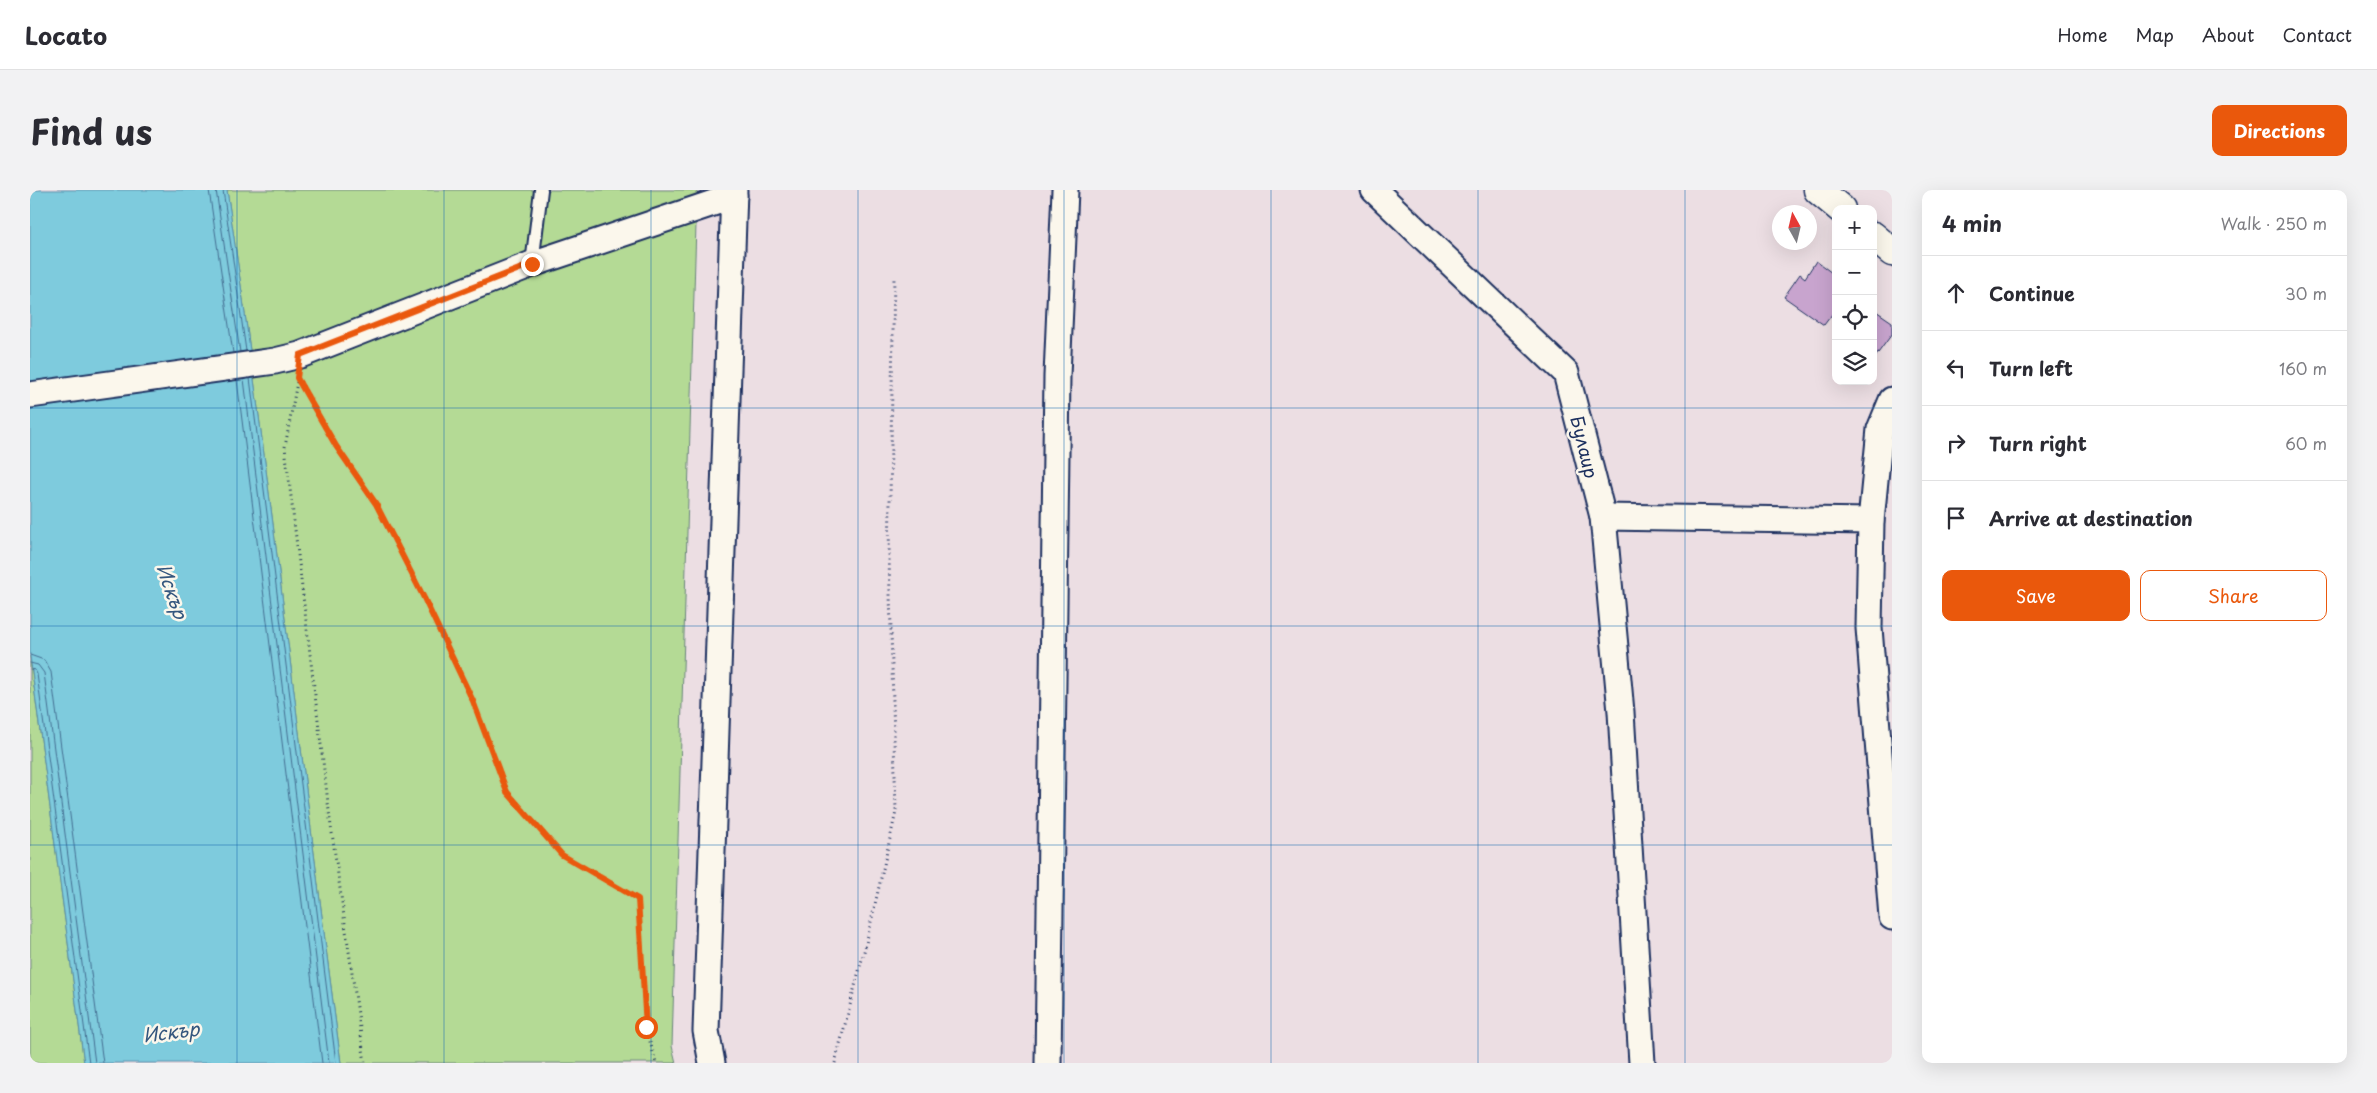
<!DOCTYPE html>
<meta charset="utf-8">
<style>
body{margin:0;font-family:"Playpen Sans",sans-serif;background:#f2f2f3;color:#2b2b33}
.controls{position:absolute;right:15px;top:15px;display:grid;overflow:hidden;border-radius:10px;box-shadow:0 5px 20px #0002}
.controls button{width:45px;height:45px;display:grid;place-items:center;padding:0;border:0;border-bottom:1px solid #e1e1e2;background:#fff;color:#2b2b33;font:25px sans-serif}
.compass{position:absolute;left:1742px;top:15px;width:45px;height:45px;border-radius:50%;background:#fff;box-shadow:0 5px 20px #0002;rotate:352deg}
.stop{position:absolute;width:15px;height:15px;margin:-11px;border:4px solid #ea580c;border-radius:50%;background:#fff}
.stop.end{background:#ea580c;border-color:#fff;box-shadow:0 1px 5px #0008}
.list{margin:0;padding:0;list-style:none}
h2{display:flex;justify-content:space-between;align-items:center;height:65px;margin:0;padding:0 20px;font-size:21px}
h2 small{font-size:16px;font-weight:400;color:#7c7c81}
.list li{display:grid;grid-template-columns:32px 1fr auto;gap:15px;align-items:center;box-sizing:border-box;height:75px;padding:0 20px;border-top:1px solid #e1e1e2}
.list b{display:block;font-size:19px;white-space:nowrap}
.list em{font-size:16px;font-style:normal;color:#7c7c81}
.actions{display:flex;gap:10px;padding:15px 20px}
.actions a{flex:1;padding:11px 0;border:1px solid #ea580c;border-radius:10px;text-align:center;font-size:18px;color:#ea580c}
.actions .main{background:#ea580c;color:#fff}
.icon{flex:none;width:28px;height:28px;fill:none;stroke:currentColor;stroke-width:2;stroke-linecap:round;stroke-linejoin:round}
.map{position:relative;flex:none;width:1862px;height:873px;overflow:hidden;border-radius:10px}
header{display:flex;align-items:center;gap:30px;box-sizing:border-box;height:70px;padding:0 25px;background:#fff;border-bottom:1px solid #e1e1e2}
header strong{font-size:24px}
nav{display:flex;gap:28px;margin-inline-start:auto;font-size:18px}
.intro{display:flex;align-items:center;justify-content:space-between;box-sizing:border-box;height:120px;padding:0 30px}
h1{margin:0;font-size:35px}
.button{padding:12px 22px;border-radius:10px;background:#ea580c;color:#fff;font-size:18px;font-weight:700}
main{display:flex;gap:30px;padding:0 30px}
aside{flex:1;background:#fff;border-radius:10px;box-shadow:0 5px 20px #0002}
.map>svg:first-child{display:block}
.green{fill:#b4da95;stroke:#68847a}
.water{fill:#7ecbdd;stroke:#568daa}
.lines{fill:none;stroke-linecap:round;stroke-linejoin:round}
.shore{stroke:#436d91;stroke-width:1}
.building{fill:#c8a4ce;stroke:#1b2f5e}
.lane-casing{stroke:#1b2f5e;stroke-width:16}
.street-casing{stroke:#1b2f5e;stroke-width:29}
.secondary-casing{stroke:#1b2f5e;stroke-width:31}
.path{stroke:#1b2f5e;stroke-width:3;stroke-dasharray:1 4;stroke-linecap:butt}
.lane{stroke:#fbf7ec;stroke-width:12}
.street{stroke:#fbf7ec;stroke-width:25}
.secondary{stroke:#fbf7ec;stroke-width:28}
.route{stroke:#ea580c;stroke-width:6}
.grid{fill:none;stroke:#1f6fb2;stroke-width:1;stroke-opacity:0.55}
.labels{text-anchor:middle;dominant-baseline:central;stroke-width:5;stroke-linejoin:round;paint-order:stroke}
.street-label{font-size:18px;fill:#1b2f5e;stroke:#fbf7ec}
.water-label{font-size:19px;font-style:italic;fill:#34567e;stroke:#fbf7ec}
</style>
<header>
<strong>Locato</strong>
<nav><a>Home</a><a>Map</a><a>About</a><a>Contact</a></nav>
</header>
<div class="intro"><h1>Find us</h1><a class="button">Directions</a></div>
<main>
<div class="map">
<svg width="1862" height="873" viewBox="0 0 1862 873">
<rect width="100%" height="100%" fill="#ecdee3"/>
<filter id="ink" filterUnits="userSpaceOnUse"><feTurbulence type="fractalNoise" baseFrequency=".02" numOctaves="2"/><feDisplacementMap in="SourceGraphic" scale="10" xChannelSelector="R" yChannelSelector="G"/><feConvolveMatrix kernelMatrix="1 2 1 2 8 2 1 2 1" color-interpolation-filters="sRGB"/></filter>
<g filter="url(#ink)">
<g class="green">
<path d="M197,0H667L642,856L646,873H311C272,582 241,290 197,0Z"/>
<path d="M0,466L7,519L54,873H0Z"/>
</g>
<path class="water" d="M0,0H197C241,290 272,582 311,873H54L0,466Z"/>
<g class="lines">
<g class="shore">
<path d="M179,0L203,163"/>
<path d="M186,0L210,162"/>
<path d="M193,0L216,161"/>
<path d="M220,188L306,873"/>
<path d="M214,189L299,873"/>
<path d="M207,190L292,873"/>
<path d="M0,465L14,470L21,482L73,873"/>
<path d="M0,473L8,475L14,483L65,873"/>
<path d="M0,479L5,480L7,484L59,873"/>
</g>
</g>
<g class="building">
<path d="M1786,71L1806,86V119L1794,135L1754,107L1770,84L1775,88Z"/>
<path d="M1843,119L1862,132V144L1843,170Z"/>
</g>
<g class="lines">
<g class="lane-casing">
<path id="lane" d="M502,74L511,0"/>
</g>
<g class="street-casing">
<g id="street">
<path d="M1344,0L1536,183L1573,327L1591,522L1612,873"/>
<path d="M0,205L245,171L270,165L502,74L704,6"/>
<path d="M1862,210L1850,239L1841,331L1839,438L1862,727"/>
<path d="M1573,327L1841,331"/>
<path d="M682,873L676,841L704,0"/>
<path d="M1018,873L1027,186L1035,0"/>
</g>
</g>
<g class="secondary-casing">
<g id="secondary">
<path d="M1788,0L1811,19"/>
<path d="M1843,46L1862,62"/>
</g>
</g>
<g class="path">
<path d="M267,192L255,257L300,629L335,873"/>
<path d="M270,192L306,256L346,314L393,406L443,511L477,601L532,665L608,709L616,837L626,873"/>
<path d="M805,873L836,754L866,622L859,367L864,86"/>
</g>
<use href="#lane" class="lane"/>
<use href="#street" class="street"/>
<use href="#secondary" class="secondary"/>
</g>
</g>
<g class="lines" filter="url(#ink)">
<path class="route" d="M502,74L270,165L267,188L306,256L346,314L393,406L443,511L477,602L532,665L608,709L616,837"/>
</g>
<path class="grid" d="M207,0V873M414,0V873M621,0V873M828,0V873M1034,0V873M1241,0V873M1448,0V873M1655,0V873M0,218H1862M0,436H1862M0,655H1862"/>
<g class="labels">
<g class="street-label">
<text transform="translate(1555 257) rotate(76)">Булаир</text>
</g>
<g class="water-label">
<text transform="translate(143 401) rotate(71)">Искър</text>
<text transform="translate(141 841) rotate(-7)">Искър</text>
</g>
</g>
</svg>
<div class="controls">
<button>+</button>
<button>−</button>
<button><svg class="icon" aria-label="locate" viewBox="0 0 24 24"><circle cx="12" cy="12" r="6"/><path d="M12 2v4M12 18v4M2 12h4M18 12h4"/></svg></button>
<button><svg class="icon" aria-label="layers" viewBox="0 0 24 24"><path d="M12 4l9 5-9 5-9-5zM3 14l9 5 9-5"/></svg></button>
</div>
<svg class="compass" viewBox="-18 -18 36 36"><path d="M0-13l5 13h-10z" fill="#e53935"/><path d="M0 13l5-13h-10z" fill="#7c7c81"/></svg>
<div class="stop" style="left:616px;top:837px"></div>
<div class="stop end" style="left:502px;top:74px"></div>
</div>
<aside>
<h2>4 min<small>Walk · 250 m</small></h2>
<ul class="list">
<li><svg class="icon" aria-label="ahead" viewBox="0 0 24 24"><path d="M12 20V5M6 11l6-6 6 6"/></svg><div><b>Continue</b></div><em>30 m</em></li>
<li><svg class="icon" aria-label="left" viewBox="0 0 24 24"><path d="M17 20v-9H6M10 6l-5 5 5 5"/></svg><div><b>Turn left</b></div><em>160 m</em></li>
<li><svg class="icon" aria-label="right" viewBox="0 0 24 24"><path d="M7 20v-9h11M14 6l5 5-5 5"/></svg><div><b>Turn right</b></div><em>60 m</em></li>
<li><svg class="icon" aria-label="arrive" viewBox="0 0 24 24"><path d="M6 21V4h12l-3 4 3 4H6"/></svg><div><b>Arrive at destination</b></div></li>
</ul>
<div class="actions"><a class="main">Save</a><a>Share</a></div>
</aside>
</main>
